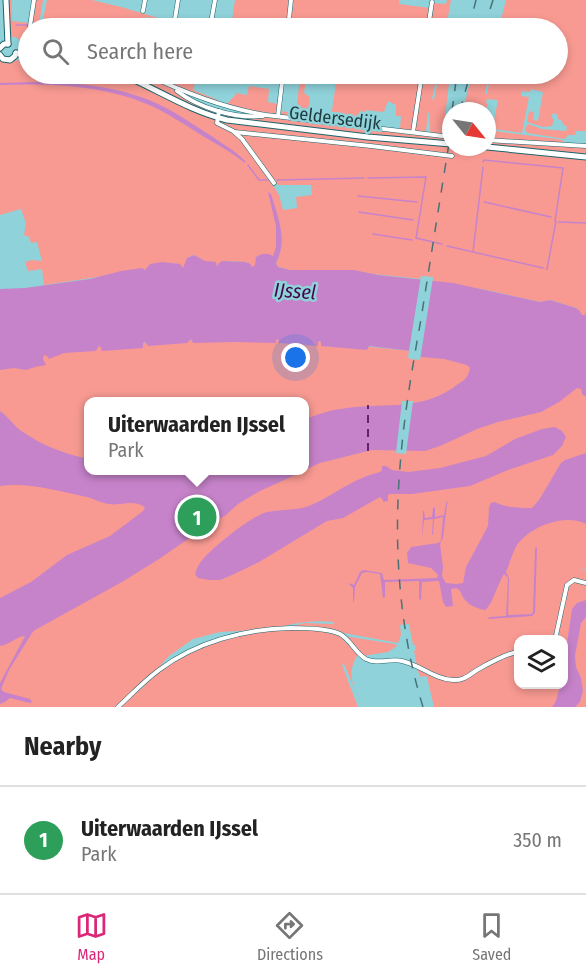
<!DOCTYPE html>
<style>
body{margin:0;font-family:"Fira Sans Condensed",sans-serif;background:#f6f6f6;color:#222}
.controls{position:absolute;right:18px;bottom:18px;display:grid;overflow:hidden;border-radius:12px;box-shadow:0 3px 9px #0003}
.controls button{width:54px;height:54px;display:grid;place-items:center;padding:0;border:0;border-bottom:2px solid #e0e0e0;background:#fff;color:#222;font:30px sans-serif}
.compass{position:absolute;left:442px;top:102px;width:54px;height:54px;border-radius:50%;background:#fff;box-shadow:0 3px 9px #0003;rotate:120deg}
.you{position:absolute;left:296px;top:358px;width:21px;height:21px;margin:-15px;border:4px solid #fff;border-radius:50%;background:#1a73e8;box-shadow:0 0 0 9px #1a73e833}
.badge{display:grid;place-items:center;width:39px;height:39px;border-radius:50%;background:#db2777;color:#fff;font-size:20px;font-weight:700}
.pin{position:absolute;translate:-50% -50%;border:3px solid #fff;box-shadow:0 2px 6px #0006}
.popup{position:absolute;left:84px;top:397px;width:225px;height:78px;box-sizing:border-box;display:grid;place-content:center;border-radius:12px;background:#fff;filter:drop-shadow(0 2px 4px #0005);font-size:20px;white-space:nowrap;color:#767676}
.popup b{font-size:22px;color:#222}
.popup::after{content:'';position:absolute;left:50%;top:100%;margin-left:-12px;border:12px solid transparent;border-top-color:#fff}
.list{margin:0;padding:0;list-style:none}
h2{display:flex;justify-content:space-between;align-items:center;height:78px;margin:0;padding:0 24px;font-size:26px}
h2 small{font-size:20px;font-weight:400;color:#767676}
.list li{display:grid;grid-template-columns:39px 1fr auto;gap:18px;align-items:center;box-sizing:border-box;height:108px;padding:0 24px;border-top:2px solid #e0e0e0}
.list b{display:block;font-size:22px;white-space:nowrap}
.list p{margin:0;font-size:20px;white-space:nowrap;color:#767676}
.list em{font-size:20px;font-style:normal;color:#767676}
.icon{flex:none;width:33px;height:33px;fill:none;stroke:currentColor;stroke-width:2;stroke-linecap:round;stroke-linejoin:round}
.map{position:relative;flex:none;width:586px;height:707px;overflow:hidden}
.search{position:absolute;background:#fff;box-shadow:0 3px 9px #0003;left:18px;right:18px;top:18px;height:66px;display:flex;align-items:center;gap:15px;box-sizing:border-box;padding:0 21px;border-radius:33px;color:#767676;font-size:22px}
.sheet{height:186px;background:#fff}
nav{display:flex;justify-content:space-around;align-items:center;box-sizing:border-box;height:84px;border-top:2px solid #e0e0e0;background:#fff;font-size:16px;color:#767676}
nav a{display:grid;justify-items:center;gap:3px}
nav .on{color:#db2777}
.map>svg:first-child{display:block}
.green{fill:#f89a92;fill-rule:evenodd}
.water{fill:#c783ca}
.pier{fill:#8fd2da}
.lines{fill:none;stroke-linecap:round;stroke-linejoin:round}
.stream{stroke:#c783ca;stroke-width:1.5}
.ferry{stroke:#46054a;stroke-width:1.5;stroke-dasharray:8 6;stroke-linecap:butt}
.street-casing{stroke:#1d646b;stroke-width:5}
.secondary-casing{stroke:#1d646b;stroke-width:7}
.street{stroke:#fff;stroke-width:4}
.secondary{stroke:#fff;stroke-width:5}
.rail{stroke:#477276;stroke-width:1.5;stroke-dasharray:10 10;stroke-linecap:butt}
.labels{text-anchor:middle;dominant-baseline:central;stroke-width:5;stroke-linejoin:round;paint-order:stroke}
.street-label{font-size:18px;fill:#1e3a3d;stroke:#8fd2da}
.water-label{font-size:20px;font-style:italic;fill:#46054a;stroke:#8fd2da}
</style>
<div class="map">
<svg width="586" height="707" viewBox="0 0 586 707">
<rect width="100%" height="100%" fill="#8fd2da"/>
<g class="green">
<path d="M8,0H12V21L29,23L28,47L16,37H11L10,35Z"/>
<path d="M36,0H43L39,24H33V25L46,27L42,24L47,0H92L121,7V9L122,7C141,14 161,16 178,28H175L170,25L173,28H166L168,24L166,23L146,17V23L147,18H149L148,27L155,28H94L99,17L93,28H69L49,26L62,28H32Z"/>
<path d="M235,0H290L286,28H231Z"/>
<path d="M294,0H399V4L430,8L428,28H290Z"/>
<path d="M447,0H451L446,28H430L433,3L446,4Z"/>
<path d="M506,0H586V131H576L575,135H568L565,139L527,133L525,129L528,124L542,129L566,131L567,127L563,124L561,120L558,119V115L553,113L551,118L554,119L552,126L543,127L527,122L529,112L531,111L534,113L533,120L538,121L543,92L531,89L530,92L522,91L521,96L529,97L522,133L487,128V121H494L498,100L487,99L486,103L488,104L485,111H463L472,74H489L485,94H487L491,74H558V28H499Z"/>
<path d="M0,60L5,62L19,60V62H28V74H116L215,119L216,123H220L219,121L364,139L451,146V147H471L586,159V311L584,317L581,316V313L576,308L550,300L540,302L486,290L432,281L433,277L424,276L422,279L334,270H290L278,267L276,263C284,247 282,228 276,212C277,226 278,241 274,255L255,267H252V263L251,264L245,262L222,261L220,268H216L194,255L187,258L185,270L178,264L168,263L145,270L44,285L42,269L28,271L25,262L32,260L42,261L37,242L31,243L29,237L24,235L26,223L21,209L0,215ZM273,179L278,185H311L312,195L296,197L297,208L283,210L279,195L270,180Z"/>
<path d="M126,74H143L169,87L180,94L215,111L216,115L198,109Z"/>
<path d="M151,74H198L193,90L218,100L217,101L196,95Z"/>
<path d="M298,74H421L412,130L400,129L401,116H396V105L388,101L384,112L365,110V123L363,124L282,115L280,111L296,113L300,78L298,77ZM306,79L336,83L331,117L308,114L310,97L304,93Z"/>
<path d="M433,74H437L432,99L434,100L439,74H450L443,135L432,134L430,131L429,112L428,113L426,131C423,133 417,133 415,129L422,82L432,83Z"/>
<path d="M249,86L269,89L268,102L278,104V112L276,114L240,109L227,104L237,93L247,95Z"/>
<path d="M224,113L380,129L451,139V141L365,134L220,116Z"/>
<path d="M487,130L557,139L562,140L564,142L563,143L487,139Z"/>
<path d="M487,142L586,148V154L487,144Z"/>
<path d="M278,339L321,342L422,352L586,386V570L579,568L586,571V707H434L427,677L425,676L420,677L417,668L427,674L417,666L414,651L416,650L415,645H413L409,624L400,625L401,635L398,643L338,632L284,628L305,623L334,624V622C315,620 297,622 277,628L313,630L338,635L358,654C345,676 354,685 362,707L344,664L342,665L358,707H120L136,692L144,687V685L172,662L204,646L230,639L256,630L220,632L193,639L169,656L155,672L116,707H0V364L45,353L100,346L191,340ZM89,402H305V470H89ZM518,640H564V684H518Z"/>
<path d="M344,636L395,644L397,646L388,652L363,656Z"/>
</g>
<g class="water">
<path d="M30,82C70,82 111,85 149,100C172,109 192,124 213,137C224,145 237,152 246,162L245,163C230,151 214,143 198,133C184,124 170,115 154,107C106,85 52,83 0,85V83Z"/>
<path d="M268,192L271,194C278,217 288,240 276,263L278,267L290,270H354L378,275L453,283L540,302L550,300L576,308L579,310L582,315H585L586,311V397L582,394L581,389L577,388L559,402L541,412L498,422L477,429L440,446L425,451L372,450L320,463L305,470V419C317,415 329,410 341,409C380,402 417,412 453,388C463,380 467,381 470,368L467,365L444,359L411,356V351L369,346L367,350L321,346V343L320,341L318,342V346L279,343L278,339L276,340V343L235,342L193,343L191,339L187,343L148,346L145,342L143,343V348L102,351L100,346H99L96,351L64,353L49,359L47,356L44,355L43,359L46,365L35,367L26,370L14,368L0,370V289L25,288L90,279L121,271L142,268L145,270L150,264L162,262L180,264L183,268L187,258L194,255L205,261L216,262L217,267L219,263L222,261L245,262L251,264L252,267L255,265L256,257C263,253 267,253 273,256L276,247V226Z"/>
<path d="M0,411C8,416 13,425 20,430C41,445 64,454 89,459V470L304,471L260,491L238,504L226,515L207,526L159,559L122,582L35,630L32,633L9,670L1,689L4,692L30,699L32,702L30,703L10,698L5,702L0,704V683L25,636C17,636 9,645 0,646V598L31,582L67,555L110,536L143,511L145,507C131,499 123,506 109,504C101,503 94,499 87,497C57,491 30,482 0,486Z"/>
<path d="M555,427L562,431L566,437L562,446L553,455L508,470L470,486L412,494H390L388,495V501L383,502V500L380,497L343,518L327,521L259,562L230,576L220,580H209L198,578L195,574C197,568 199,563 204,558C215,546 251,516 267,512C281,509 295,511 309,506C335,495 351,479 380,472L382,470V466H386L392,470L408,472L440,468L486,456L515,439L542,429Z"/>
<path d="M586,453V524C566,513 530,526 517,545C512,553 510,563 506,572L509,578L508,615L532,614L533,611L535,549L536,547L537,548L535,613L532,616L488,619L489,617L506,616L508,578L504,574C497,585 493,604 485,610C479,609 470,606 466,601C459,594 462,586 451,589L453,606L446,607L443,602L439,581L422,582L421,600L419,599V581L385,582V597L383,598L380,574L367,572L362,573L355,587L354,602H353V588L348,583L354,585L360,572L363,570L382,573L384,580L437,578L438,575L431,568L408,563L407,553L411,547L438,543L441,541L443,517L434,519L433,535L432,534L433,519L424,520L422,537L423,511H424L425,518L432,517L433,508L435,507V517L444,515L446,503L449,500L447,504L443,538L440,544L443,567L442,576L446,583L456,584L463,583L466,567L488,526L489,507L491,503L495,502C506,508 519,508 532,508L539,500L561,463L565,460Z"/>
<path d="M586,600V617L581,623L575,656L576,667L581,678L583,691L580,702L575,707H552L556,701L560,685L564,684V673L568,663L566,650L572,609L577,603Z"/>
</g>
<g class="pier">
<path d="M421,276L433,278L420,360L410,359L408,357Z"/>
<path d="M402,401H413L406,454L396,453Z"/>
</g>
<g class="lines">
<g class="stream">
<path d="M16,25H28"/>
<path d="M483,162L484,160L563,168L555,221"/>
<path d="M248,165L259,180H268"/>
<path d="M368,178L426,177L416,238L442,244"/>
<path d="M277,180L364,178"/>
<path d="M358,196L417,202"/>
<path d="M484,202L551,217"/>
<path d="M359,212L413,220"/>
<path d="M559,222L586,223"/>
<path d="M373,234L412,240"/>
<path d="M447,246L543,268"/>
<path d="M473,252L483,167"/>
<path d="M546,269H547L556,221"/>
</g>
<path class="ferry" d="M368,451V405"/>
<g class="street-casing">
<g id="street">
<path d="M143,11L145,0"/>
<path d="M174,25L178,0"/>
<path d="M31,28L30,26L34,0"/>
<path d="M210,28L215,0"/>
<path d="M288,28L291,0"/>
<path d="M428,28L432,2"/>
<path d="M146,74C185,93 223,108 266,115L451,137"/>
<path d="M177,91C199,108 235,119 263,116"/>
<path d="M219,111L217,123L233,131L242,139L274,183"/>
<path d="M278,116L283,74"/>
<path d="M235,132L371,146L452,156"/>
<path d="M413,132L422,74"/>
<path d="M487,140L586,146"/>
<path d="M555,640L567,585L574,580L586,583"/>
<path d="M118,707C131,695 144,681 159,670C196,642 244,629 291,628C304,628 328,628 340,634C351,640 355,653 366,659C378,665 390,658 402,661C420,665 434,679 453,680C463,681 469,675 477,670C487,664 508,653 518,652"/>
</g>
</g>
<g class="secondary-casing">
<g id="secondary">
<path d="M6,0L8,44"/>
<path d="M0,48L4,44H8"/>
<path d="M16,53L28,56"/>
<path d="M0,55L3,59L10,60L15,56L16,53"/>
<path d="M121,74C157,89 189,111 227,120L368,137L451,144"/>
<path d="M487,147L586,157"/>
</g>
</g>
<use href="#street" class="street"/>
<use href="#secondary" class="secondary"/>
<g class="rail">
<path d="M469,28L476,0"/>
<path d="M484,28L493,0"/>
<path d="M452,111L457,74"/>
<path d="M460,111L470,74"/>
<path d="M448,137L451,116"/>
<path d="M423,707C398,626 393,539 401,455C405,409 413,364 421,319C431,256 441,193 451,131"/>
</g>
</g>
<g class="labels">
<g class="street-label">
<text transform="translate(335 118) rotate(7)">Geldersedijk</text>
</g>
<g class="water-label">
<text transform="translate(295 291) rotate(4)">IJssel</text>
</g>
</g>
</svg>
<div class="controls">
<button><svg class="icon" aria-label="layers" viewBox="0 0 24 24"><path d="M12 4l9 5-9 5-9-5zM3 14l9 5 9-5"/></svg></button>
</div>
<svg class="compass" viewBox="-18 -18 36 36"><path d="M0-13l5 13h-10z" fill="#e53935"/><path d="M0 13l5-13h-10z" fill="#767676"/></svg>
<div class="you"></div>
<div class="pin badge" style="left:197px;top:517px;background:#2e9e5b">1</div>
<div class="popup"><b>Uiterwaarden IJssel</b>Park</div>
<div class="search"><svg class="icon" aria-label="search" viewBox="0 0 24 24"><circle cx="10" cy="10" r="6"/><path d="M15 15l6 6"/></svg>Search here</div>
</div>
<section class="sheet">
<h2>Nearby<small></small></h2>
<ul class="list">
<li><span class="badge" style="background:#2e9e5b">1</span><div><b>Uiterwaarden IJssel</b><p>Park</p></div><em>350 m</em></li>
</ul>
</section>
<nav>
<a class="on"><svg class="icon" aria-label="map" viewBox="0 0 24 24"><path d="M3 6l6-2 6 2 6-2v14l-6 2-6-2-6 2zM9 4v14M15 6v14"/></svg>Map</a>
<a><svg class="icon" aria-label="directions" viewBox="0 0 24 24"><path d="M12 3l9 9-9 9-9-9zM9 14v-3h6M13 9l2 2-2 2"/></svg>Directions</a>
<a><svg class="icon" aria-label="saved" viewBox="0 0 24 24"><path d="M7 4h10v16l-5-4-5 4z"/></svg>Saved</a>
</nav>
